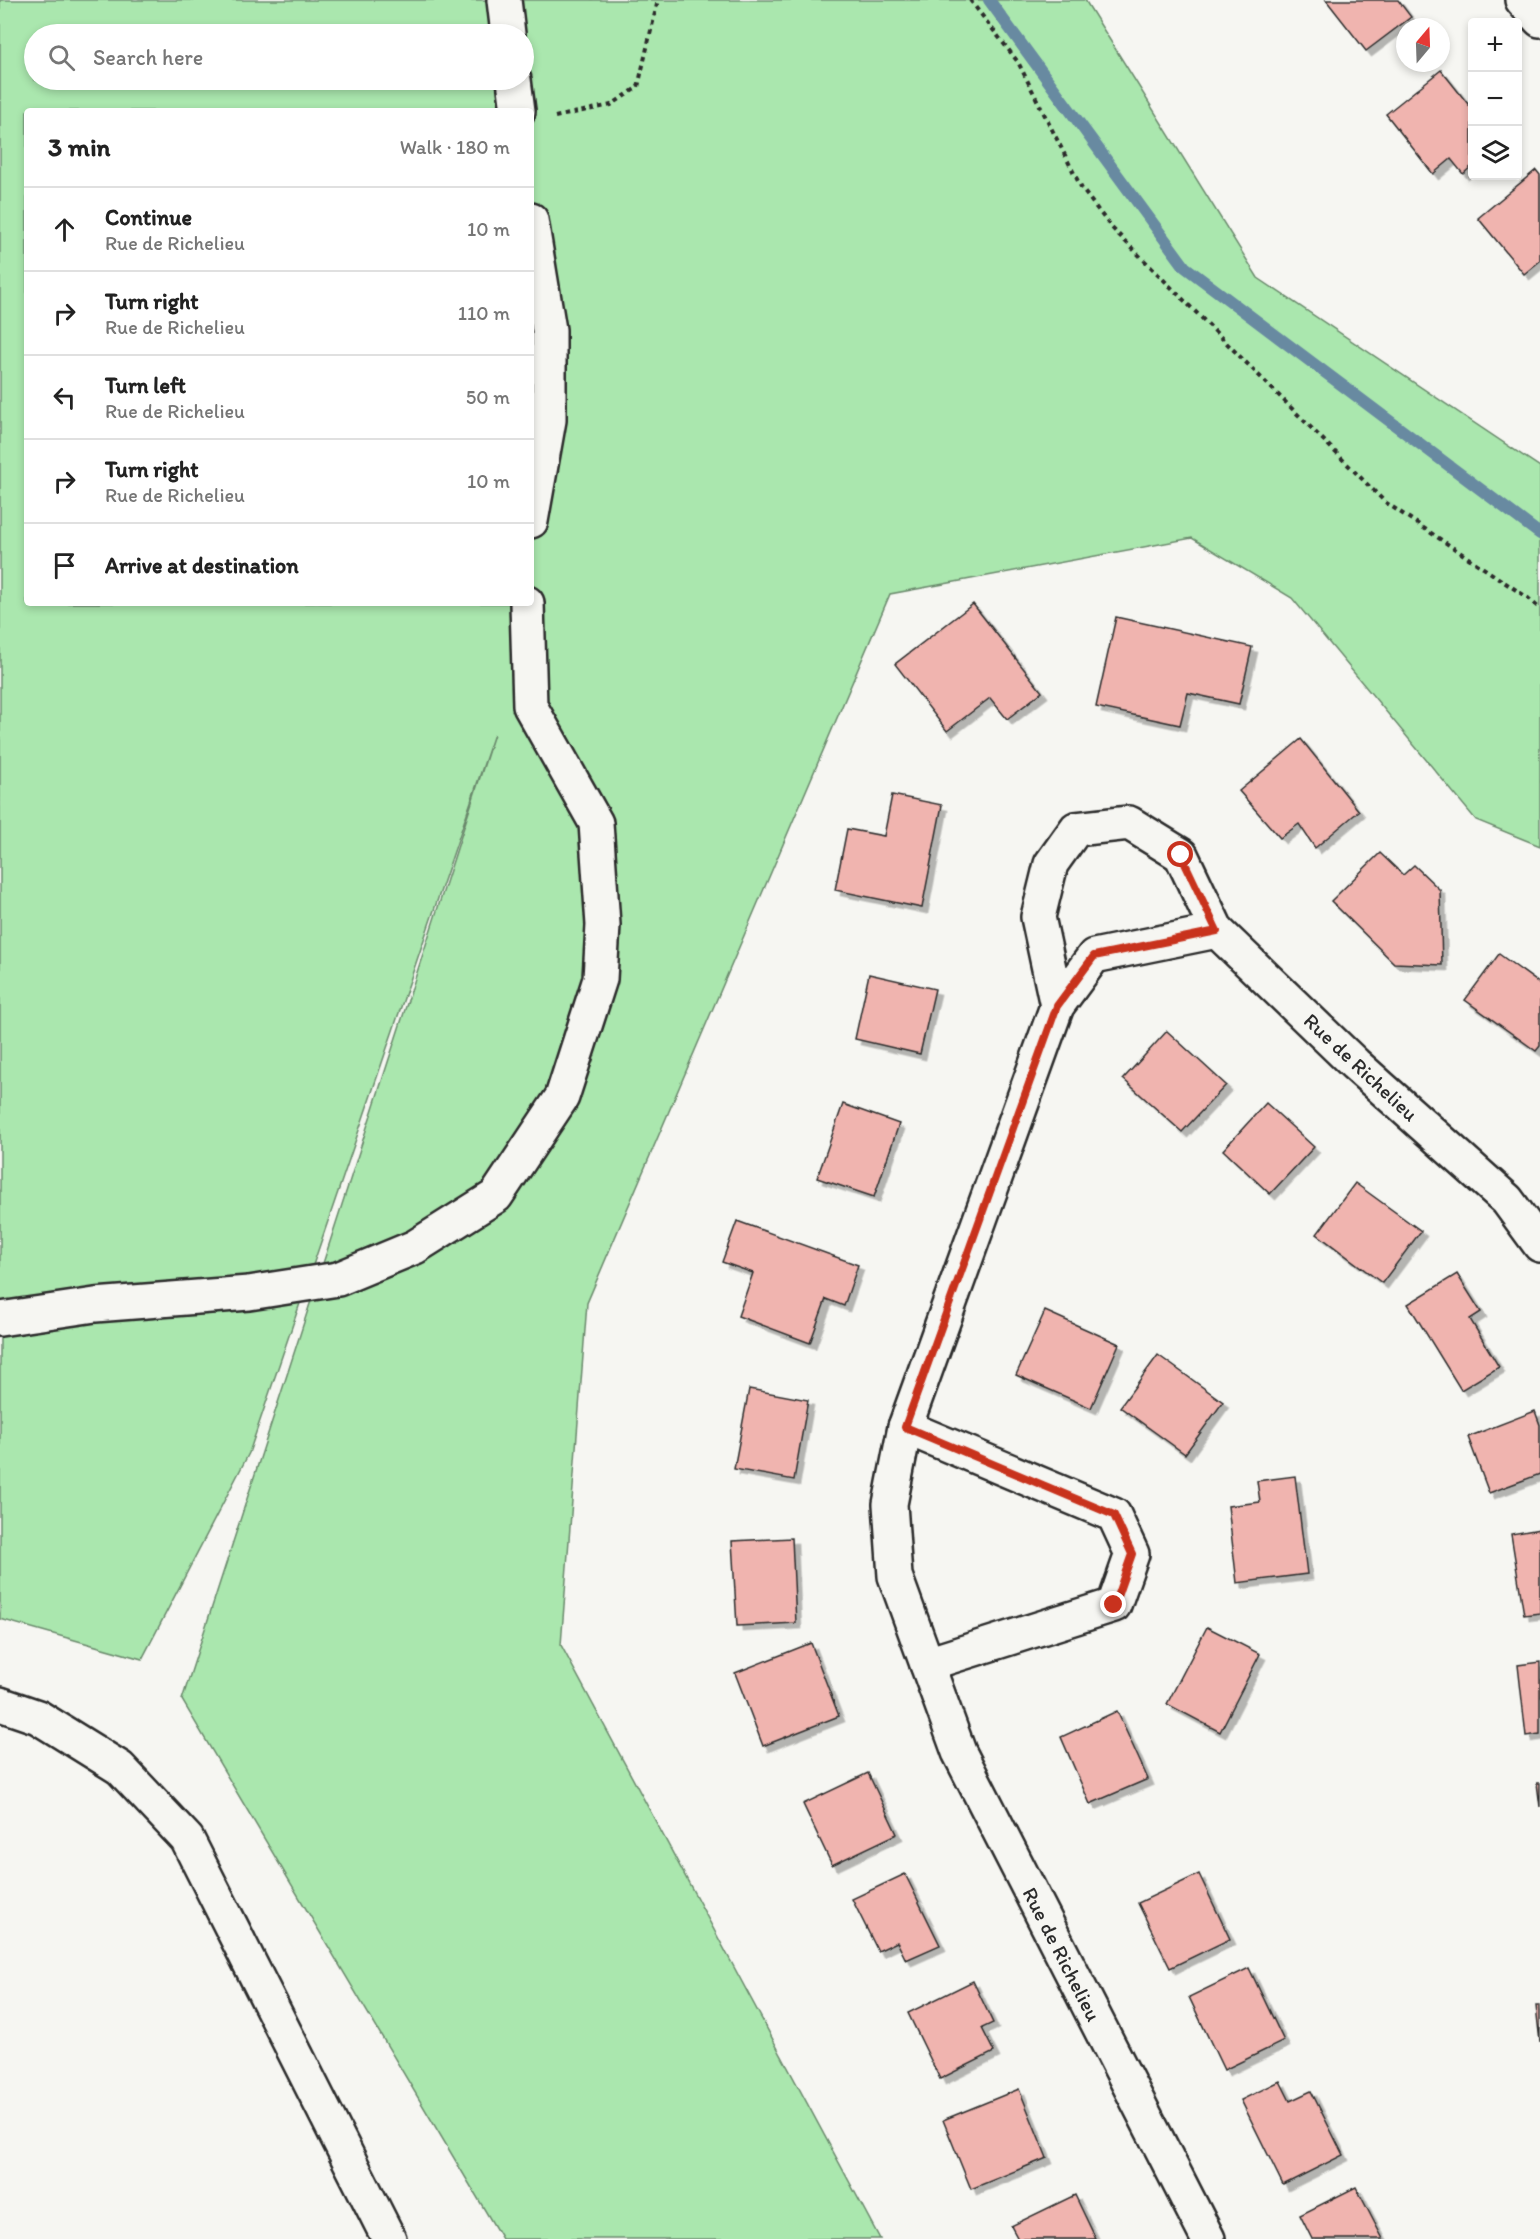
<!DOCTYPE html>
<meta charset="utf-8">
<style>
body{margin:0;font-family:Itim,sans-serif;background:#f6f6f6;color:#222}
.controls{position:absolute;right:18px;top:18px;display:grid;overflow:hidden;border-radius:6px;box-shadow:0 3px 9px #0003}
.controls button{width:54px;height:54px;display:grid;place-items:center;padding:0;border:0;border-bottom:2px solid #e0e0e0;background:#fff;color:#222;font:30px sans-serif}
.compass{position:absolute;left:1396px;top:18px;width:54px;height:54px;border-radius:50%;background:#fff;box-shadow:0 3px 9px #0003;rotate:19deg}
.stop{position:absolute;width:18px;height:18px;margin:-14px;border:4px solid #c8321e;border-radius:50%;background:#fff}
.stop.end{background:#c8321e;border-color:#fff;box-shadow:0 2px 6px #0008}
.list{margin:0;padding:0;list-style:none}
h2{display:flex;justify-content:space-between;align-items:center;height:78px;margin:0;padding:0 24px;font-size:26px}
h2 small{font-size:20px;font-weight:400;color:#767676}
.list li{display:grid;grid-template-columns:39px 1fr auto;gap:18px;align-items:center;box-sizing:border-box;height:84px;padding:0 24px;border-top:2px solid #e0e0e0}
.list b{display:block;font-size:22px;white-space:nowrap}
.list p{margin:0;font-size:20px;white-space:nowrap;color:#767676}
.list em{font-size:20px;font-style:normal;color:#767676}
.icon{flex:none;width:33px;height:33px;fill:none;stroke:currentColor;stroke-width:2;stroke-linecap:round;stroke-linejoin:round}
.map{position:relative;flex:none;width:1540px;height:2239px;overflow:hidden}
.search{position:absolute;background:#fff;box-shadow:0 3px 9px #0003;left:24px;top:24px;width:510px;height:66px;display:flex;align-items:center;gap:15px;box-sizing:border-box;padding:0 21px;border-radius:33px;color:#767676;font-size:22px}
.panel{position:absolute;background:#fff;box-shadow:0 3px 9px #0003;left:24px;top:108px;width:510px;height:498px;border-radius:6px}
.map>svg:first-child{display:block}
.green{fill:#aae7ae;stroke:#6a896c;stroke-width:1.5;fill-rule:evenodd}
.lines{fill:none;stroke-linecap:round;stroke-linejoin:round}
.stream{stroke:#688aa1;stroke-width:12}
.building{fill:#f0b4af;stroke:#2b2b2b;stroke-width:1.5;filter:url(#shadow)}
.minor-casing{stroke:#2b2b2b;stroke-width:38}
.path{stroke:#2b2b2b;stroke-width:4;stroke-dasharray:4.5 4.5;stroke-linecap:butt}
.minor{stroke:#f6f6f2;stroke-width:33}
.route{stroke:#c8321e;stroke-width:8}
.labels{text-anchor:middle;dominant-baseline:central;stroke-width:4.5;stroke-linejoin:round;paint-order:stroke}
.street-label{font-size:21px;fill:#2b2b2b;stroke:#f6f6f2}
</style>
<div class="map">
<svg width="1540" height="2239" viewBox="0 0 1540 2239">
<defs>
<filter id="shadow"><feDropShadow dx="5.5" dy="5.5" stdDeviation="0" flood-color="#0004"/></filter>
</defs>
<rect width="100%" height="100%" fill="#f6f6f2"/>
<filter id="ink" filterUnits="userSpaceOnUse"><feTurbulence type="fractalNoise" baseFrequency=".0167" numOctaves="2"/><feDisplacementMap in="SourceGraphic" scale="12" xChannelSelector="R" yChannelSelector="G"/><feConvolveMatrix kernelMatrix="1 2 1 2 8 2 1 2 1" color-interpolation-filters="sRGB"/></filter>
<g filter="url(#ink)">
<path class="green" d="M0,0H1085L1258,278L1540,467V846L1476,820L1292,598L1192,538L890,594L587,1303L561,1645L880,2239H502L182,1700L494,734L249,1453L142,1659L0,1619ZM34,34H524V80H34ZM27,111H531V603H27Z"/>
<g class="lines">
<path class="stream" d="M989,0L1185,267L1540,534"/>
</g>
<g class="building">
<path d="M1326,0H1398L1411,17L1366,51Z"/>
<path d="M1441,70L1472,109V166L1463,174L1451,159L1433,174L1386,114Z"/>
<path d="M1536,170L1540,175V261L1524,274L1478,218Z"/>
<path d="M973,604L1042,692L1007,719L990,698L947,731L895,664Z"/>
<path d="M1116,617L1252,647L1239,704L1188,693L1180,725L1096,707Z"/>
<path d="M1301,739L1359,811L1315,848L1299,824L1280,838L1239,791Z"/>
<path d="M892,795L942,805L922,908L835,890L847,829L884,836Z"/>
<path d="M1380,853L1403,875L1414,865L1440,890L1442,965L1394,963L1331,901Z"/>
<path d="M1499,954L1540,984V1046L1536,1051L1465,1000Z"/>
<path d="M869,974L935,989L920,1054L855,1039Z"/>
<path d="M1167,1031L1226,1085L1182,1132L1123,1079Z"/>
<path d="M1266,1103L1314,1147L1270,1194L1223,1150Z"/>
<path d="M843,1104L899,1124L874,1197L817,1178Z"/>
<path d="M1355,1183L1421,1231L1382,1283L1317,1234Z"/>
<path d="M737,1221L858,1265L844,1306L826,1299L810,1343L738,1316L753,1273L722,1262Z"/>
<path d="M1457,1274L1481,1312L1470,1319L1499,1367L1461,1390L1408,1304Z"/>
<path d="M1045,1311L1119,1344L1091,1408L1016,1375Z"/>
<path d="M1158,1355L1223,1402L1185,1454L1120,1407Z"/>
<path d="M749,1389L808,1400L794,1480L734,1469Z"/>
<path d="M1535,1411L1540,1425V1474L1489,1493L1468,1437Z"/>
<path d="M1295,1476L1307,1574L1237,1583L1228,1506L1260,1502L1257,1481Z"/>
<path d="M1540,1529V1613L1524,1615L1511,1534Z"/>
<path d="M792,1538L796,1623L737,1626L732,1541Z"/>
<path d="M1207,1627L1260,1654L1220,1732L1167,1704Z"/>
<path d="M811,1643L839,1716L763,1746L735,1673Z"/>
<path d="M1540,1662V1734L1526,1736L1518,1665Z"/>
<path d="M1117,1711L1148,1779L1090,1804L1061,1737Z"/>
<path d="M868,1773L897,1834L832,1865L803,1804Z"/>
<path d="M1537,1783H1540V1807Z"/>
<path d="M905,1874L940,1945L906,1960L897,1942L878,1951L852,1899Z"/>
<path d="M1199,1874L1230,1939L1170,1968L1138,1903Z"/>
<path d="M1249,1968L1284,2041L1224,2070L1189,1997Z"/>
<path d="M973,1981L993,2023L982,2028L994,2052L940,2079L908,2013Z"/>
<path d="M1536,2006H1540V2042Z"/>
<path d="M1280,2081L1290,2101L1311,2091L1343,2155L1283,2185L1241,2100Z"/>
<path d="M1019,2089L1047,2158L971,2189L943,2120Z"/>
<path d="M1356,2187L1383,2239H1312L1300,2215Z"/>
<path d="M1075,2195L1096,2239H1018L1011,2226Z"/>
</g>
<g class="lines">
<g class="minor-casing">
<g id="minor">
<path d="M504,0L508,34"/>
<path d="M1522,0L1540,20"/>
<path d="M514,80L518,111"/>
<path d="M531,220L549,330V420L531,521"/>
<path d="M1057,1006L1038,917L1051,864L1076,829L1129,823L1181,855L1217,931L1355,1064L1507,1200L1540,1245"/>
<path d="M0,1319L95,1305L249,1293L338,1279L415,1247L496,1196L562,1097L600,979L603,925L596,823L530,706L527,603"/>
<path d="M905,1427L1114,1515L1132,1554L1114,1605L927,1664"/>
<path d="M0,1704L38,1717L120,1768L187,1839L389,2239"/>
<path d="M1208,2239L959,1752L895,1576L890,1504L905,1427L1057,1006L1094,956L1217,931"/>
</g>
</g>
<g class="path">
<path d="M970,0L1018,62L1082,189L1111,227L1385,502L1528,598L1540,609"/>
<path d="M555,117L611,105L638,87L658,0"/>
</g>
<use href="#minor" class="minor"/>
</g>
</g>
<g class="lines" filter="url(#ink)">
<path class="route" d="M1114,1605L1132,1554L1114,1515L905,1427L1057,1006L1094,956L1217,931L1181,855"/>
</g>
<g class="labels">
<g class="street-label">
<text transform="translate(1361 1067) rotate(43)">Rue de Richelieu</text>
<text transform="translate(1062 1954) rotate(63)">Rue de Richelieu</text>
</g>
</g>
</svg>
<div class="controls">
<button>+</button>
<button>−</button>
<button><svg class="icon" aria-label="layers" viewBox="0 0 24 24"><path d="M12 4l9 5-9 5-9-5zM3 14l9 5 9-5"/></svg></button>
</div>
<svg class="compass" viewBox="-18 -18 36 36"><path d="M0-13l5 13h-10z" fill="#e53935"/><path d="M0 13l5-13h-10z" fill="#767676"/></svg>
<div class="stop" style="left:1181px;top:855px"></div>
<div class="stop end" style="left:1114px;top:1605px"></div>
<div class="search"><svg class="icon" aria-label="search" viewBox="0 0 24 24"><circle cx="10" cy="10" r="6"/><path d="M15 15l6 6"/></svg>Search here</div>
<section class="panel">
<h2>3 min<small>Walk · 180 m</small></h2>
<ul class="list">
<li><svg class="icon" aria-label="ahead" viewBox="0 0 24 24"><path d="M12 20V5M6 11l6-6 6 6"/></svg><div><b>Continue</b><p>Rue de Richelieu</p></div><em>10 m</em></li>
<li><svg class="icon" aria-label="right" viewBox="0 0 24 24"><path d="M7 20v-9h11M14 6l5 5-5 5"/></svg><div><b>Turn right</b><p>Rue de Richelieu</p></div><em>110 m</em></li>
<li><svg class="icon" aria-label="left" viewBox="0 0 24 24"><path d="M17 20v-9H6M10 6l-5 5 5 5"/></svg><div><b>Turn left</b><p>Rue de Richelieu</p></div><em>50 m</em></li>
<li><svg class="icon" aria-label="right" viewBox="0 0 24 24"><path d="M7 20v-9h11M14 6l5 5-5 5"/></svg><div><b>Turn right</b><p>Rue de Richelieu</p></div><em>10 m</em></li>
<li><svg class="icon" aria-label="arrive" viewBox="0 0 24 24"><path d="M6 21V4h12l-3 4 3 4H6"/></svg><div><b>Arrive at destination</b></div></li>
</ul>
</section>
</div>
